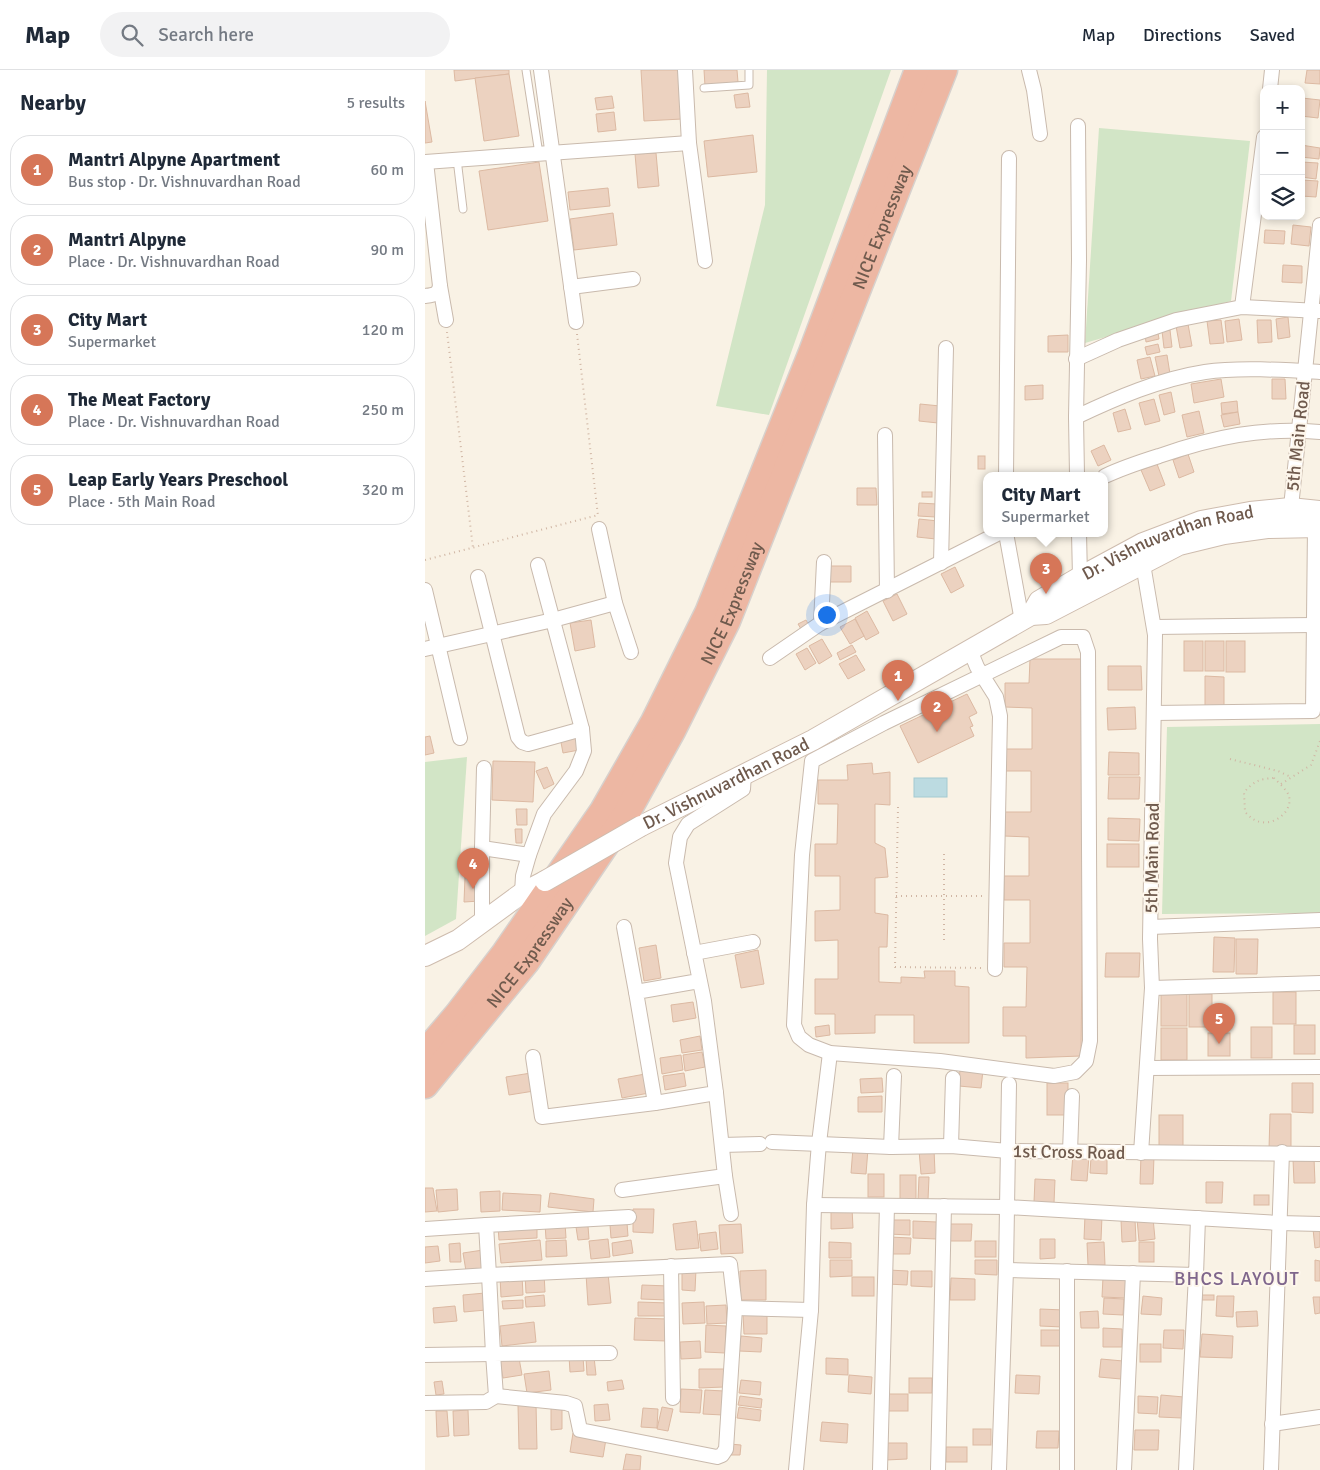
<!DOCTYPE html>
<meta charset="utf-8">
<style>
body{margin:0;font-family:Signika,sans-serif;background:#f2f2f3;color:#1f2937}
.controls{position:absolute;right:15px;top:15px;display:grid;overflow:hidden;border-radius:10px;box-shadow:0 2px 8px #0003}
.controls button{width:45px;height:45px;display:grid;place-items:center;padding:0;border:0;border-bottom:1px solid #e0e1e3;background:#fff;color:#1f2937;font:25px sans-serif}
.you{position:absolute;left:401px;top:544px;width:18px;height:18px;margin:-12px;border:4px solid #fff;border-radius:50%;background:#1a73e8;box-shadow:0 0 0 8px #1a73e833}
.badge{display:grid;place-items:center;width:32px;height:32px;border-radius:50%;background:#d67658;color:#fff;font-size:16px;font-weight:700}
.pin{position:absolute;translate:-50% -41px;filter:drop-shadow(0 1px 2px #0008)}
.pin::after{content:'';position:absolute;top:26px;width:18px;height:15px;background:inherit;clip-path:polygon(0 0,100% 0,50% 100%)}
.popup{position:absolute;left:558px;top:402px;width:125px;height:65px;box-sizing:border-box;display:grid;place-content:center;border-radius:10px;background:#fff;filter:drop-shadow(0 1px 4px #0005);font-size:16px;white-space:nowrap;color:#747a83}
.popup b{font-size:19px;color:#1f2937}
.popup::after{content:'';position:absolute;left:50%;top:100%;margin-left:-10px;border:10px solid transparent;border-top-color:#fff}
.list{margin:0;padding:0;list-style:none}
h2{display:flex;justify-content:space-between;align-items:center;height:65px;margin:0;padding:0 20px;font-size:21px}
h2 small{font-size:16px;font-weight:400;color:#747a83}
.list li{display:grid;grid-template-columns:32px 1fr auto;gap:15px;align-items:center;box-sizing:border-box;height:70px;margin:0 10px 10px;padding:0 10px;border:1px solid #e0e1e3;border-radius:20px}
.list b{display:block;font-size:19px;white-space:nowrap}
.list p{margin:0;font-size:16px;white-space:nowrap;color:#747a83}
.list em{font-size:16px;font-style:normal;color:#747a83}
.icon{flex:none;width:28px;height:28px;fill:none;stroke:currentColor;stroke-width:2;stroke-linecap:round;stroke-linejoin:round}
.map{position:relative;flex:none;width:895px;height:1400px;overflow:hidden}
header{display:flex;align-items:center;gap:30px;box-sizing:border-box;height:70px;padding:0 25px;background:#fff;border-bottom:1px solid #e0e1e3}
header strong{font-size:24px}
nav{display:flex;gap:28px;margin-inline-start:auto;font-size:18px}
.search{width:350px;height:45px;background:#f2f2f3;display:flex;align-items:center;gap:12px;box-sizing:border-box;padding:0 18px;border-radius:28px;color:#747a83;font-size:19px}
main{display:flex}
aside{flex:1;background:#fff}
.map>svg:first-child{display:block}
.green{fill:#d2e5c6}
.water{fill:#bcdbe1;stroke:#a4cad1}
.building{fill:#ecd2c0;stroke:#dcb9a2}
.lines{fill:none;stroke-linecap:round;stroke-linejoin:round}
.lane-casing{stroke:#c9baad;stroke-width:9}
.street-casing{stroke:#c9baad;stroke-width:16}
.secondary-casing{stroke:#cebcae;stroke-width:22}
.highway-casing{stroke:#d7d1cd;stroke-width:29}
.path{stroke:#d0b6a4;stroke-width:2;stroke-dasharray:1 4;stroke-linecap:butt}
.lane{stroke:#fff;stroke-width:7}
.street{stroke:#fff;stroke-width:14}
.secondary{stroke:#fff;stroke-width:20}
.highway{stroke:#edb7a3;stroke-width:26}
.secondary-bridge-casing{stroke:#cebcae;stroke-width:22;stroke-linecap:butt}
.secondary-bridge{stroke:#fff;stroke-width:20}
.labels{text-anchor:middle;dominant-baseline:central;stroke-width:4;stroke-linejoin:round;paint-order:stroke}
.street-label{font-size:18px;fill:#6f5a4d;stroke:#fdf6eb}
.neighbourhood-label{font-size:19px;letter-spacing:1px;fill:#7f668c;stroke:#fdf6eb}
</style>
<header>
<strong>Map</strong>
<div class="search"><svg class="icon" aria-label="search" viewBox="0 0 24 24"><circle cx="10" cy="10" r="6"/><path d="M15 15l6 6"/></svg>Search here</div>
<nav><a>Map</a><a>Directions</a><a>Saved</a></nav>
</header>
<main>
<aside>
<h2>Nearby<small>5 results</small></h2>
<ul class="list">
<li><span class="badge">1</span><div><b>Mantri Alpyne Apartment</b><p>Bus stop · Dr. Vishnuvardhan Road</p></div><em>60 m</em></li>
<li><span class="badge">2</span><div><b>Mantri Alpyne</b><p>Place · Dr. Vishnuvardhan Road</p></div><em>90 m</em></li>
<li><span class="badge">3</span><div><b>City Mart</b><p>Supermarket</p></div><em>120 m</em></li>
<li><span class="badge">4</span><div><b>The Meat Factory</b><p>Place · Dr. Vishnuvardhan Road</p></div><em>250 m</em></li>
<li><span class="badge">5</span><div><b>Leap Early Years Preschool</b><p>Place · 5th Main Road</p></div><em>320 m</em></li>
</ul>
</aside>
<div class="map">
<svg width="895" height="1400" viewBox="0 0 895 1400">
<rect width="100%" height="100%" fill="#f9f2e5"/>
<g class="green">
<path d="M342,0H466L344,345L291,336L340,135Z"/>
<path d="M674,58L825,71L806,231L660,273Z"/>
<path d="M895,654V843L737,844L742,657Z"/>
<path d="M42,687L31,849L0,866V692Z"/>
</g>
<rect class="water" x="489" y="708" width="33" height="19"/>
<g class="building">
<path d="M29,0H84V4L30,11Z"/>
<path d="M216,0H254L257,49L219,51Z"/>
<path d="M279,0H312L313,12L280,16Z"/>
<path d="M882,0H895V14L880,13Z"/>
<path d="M84,4L94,66L59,71L50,8Z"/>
<path d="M323,23L325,37L311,38L309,25Z"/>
<path d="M187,26L189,38L172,40L170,28Z"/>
<path d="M877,28L895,30L893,48L876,46Z"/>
<path d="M0,31L7,72L0,73Z"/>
<path d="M189,42L191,60L173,62L171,44Z"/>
<path d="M328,65L332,102L283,107L279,71Z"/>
<path d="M876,75L895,78L894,89L876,87Z"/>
<path d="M231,83L234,116L213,118L210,84Z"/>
<path d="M114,92L123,151L63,160L54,101Z"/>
<path d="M876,92L893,93L891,109L876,107Z"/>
<path d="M876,110L893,111L891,127L876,126Z"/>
<path d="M183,118L185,136L145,140L143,122Z"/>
<path d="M188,143L192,175L149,180L145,149Z"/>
<path d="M868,155L886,157L884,176L866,174Z"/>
<path d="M840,160L860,161L859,174L839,173Z"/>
<path d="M858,195L877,196V213L857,212Z"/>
<path d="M863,247L865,267L853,269L851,249Z"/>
<path d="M814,249L817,270L802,272L800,251Z"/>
<path d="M796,250L799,273L785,274L782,251Z"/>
<path d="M832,250H846L847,272L833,273Z"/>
<path d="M763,254L767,276L755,278L751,256Z"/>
<path d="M745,260L747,277L739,278L737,261Z"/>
<path d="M733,263L734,269L721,272L720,265Z"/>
<path d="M643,265V282H623V266Z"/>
<path d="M733,274L735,282L722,285L720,277Z"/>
<path d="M742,285L745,304L734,306L730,287Z"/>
<path d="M725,287L730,306L716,309L712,290Z"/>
<path d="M796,309L799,327L769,333L766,314Z"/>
<path d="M847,309H860L861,329H847Z"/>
<path d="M618,315V329L600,330V316Z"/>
<path d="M746,322L750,342L739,345L734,325Z"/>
<path d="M729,329L735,351L720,355L714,333Z"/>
<path d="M812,331L813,342L797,344L796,333Z"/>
<path d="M495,334L515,336L513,353L494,351Z"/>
<path d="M700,339L706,359L693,362L688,343Z"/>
<path d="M774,341L779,363L762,367L757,345Z"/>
<path d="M813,342L815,354L799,357L796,345Z"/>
<path d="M679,375L686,390L673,396L666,381Z"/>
<path d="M763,384L769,402L754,408L748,390Z"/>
<rect x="553" y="386" width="7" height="13"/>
<path d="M732,394L740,415L725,421L716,400Z"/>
<path d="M432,418H451L452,435H432Z"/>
<rect x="497" y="422" width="10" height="5"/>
<path d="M494,433L512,434L511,447L493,446Z"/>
<path d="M494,449L513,451L511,469L492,467Z"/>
<path d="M405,496H426V512H404Z"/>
<path d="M530,497L539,516L526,523L516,504Z"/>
<path d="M472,524L482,544L468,551L458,531Z"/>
<path d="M442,541L454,563L441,570L430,548Z"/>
<path d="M430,549L439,566L425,574L415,557Z"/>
<path d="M166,550L170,577L150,581L145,553Z"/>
<path d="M381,550L383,554L376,559L373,554Z"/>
<path d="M397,569L407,586L394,594L384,576Z"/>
<rect x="759" y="571" width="19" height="30"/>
<rect x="780" y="571" width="19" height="30"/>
<rect x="801" y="571" width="19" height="31"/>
<path d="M427,575L431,582L415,590L412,583Z"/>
<path d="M382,578L391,593L380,600L371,584Z"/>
<path d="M431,585L440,600L423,609L414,594Z"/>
<path d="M605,589H660L656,986L601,988V966H578V937H601L602,897H579V873H605V830H579V806H604V767L579,766L580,742H606V701H580V679H607V638L580,637V613H604Z"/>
<path d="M683,596H716L717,620H683Z"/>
<path d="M780,606L799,607V637H780Z"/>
<path d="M542,624L552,643L544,647L548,656L545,657L549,666L493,693L475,656Z"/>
<path d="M710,637L711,659L683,660L682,638Z"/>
<path d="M152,665L154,680L138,683L135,667Z"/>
<path d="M5,666L9,683L0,685V667Z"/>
<path d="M684,682L714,683V705H683Z"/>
<path d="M68,691L110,692L108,732L67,730Z"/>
<path d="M447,693L448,704L465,702V735L450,734V773L460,778L463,807L450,808V843L463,845L462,877H454V912L476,913V907L500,908L499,901H530V916L544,917V973H489V945H450V963L410,964V944H390V909H413V870L390,871V841L415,840V806H390V774H412L413,734H393V710H423L422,695Z"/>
<path d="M122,697L129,714L119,719L111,701Z"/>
<path d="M684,707H715L714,729H683Z"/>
<path d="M91,739H102V755H92Z"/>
<path d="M683,748L715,749L714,771L683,770Z"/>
<path d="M90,759H97V773H91Z"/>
<rect x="682" y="774" width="32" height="23"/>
<path d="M49,806H57L55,831L39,832L40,807Z"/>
<path d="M789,867L810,868L809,902H788Z"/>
<path d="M811,869H833L832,904H811Z"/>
<path d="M231,875L236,908L219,911L214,878Z"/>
<path d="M333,880L339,914L316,918L310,885Z"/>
<path d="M681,883H715L714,907H680Z"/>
<rect x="848" y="922" width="23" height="32"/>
<rect x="736" y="924" width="26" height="32"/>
<rect x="764" y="924" width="23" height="33"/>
<path d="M268,932L271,948L248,952L246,935Z"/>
<path d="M404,955L405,965L391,967L390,957Z"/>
<rect x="869" y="955" width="21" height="29"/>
<rect x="826" y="957" width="21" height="31"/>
<rect x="736" y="958" width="26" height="32"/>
<rect x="783" y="963" width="22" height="23"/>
<path d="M275,966L277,980L257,983L255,970Z"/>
<path d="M277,982L280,997L260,1001L258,985Z"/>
<path d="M256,985L258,1000L237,1004L235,988Z"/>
<path d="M535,998L558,1000L556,1018L534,1016Z"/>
<path d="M106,1003L109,1021L84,1025L81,1007Z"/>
<path d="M259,1003L261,1016L240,1020L238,1006Z"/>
<path d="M220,1004L224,1023L197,1028L193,1009Z"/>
<path d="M457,1008L458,1022L436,1023L435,1009Z"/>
<rect x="622" y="1013" width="21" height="32"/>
<path d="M867,1013H888V1043L867,1042Z"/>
<path d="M457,1026V1042H433V1027Z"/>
<path d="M845,1044H866V1080L844,1079Z"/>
<rect x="734" y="1045" width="24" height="35"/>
<path d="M428,1078L443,1079L441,1104L426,1103Z"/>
<path d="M509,1079L510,1103L496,1104L494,1080Z"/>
<path d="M648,1084L664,1086L662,1111L646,1110Z"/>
<path d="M716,1085L729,1086L728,1114H715Z"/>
<path d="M666,1087L682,1088V1104L665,1103Z"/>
<path d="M889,1088L890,1113H869L868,1089Z"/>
<rect x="443" y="1104" width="16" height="23"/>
<rect x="475" y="1105" width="16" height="24"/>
<path d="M494,1107H504L503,1130H493Z"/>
<path d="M610,1109L630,1110L629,1133L609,1132Z"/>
<path d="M781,1112H798L797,1133H781Z"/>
<path d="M0,1118H8L12,1141L0,1142Z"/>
<path d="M32,1119L33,1140L13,1142L11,1120Z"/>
<path d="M75,1121V1141L56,1142L55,1122Z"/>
<path d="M78,1123L116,1125L115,1142L77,1140Z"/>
<path d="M125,1123L169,1129L168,1142L123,1137Z"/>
<rect x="829" y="1125" width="15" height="10"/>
<path d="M427,1138L428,1158L406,1159V1139Z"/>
<path d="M208,1139H229L228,1163L208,1162Z"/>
<path d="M660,1145L677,1146L676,1170L659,1169Z"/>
<path d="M728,1148L730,1169L714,1171L712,1149Z"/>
<path d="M710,1149L711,1171L697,1172L696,1150Z"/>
<path d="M463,1150H485V1165L463,1164Z"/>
<path d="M271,1151L274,1178L251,1180L248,1154Z"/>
<path d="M488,1151L512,1152V1169L488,1168Z"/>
<path d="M140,1153L141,1168L121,1169L120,1154Z"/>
<path d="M202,1153L203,1166L186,1168L185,1155Z"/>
<path d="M316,1154L318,1183L296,1184L294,1155Z"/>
<path d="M525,1154H547L546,1171H525Z"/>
<path d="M112,1155V1168L74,1170L73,1157Z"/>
<path d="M163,1156L164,1169L153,1170L151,1157Z"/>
<path d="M888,1159H895V1177L890,1178Z"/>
<path d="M291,1162L293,1179L276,1181L274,1164Z"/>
<path d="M464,1167L486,1168L485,1184H464Z"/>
<path d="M183,1169L185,1187L166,1189L164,1171Z"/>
<path d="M615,1169H630V1188L615,1189Z"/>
<path d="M115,1170L117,1190L76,1193L74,1174Z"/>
<path d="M141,1170L142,1186L121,1187V1171Z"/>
<path d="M206,1170L208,1183L188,1186L187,1173Z"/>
<rect x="550" y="1171" width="21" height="16"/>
<path d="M404,1172L426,1173V1188H404Z"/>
<path d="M679,1172L680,1195H663L662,1173Z"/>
<rect x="714" y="1172" width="15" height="20"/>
<path d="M35,1173L36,1192H25L24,1174Z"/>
<path d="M13,1176L15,1191L0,1193V1177Z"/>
<path d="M58,1180L61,1198L41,1201L38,1183Z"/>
<path d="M405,1190H427V1206L405,1207Z"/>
<path d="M550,1190H572V1205L550,1204Z"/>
<path d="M890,1190L895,1191V1211H890Z"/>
<path d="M257,1199H271L270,1221L257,1220Z"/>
<path d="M341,1200V1230H315V1201Z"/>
<path d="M463,1200L483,1201L482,1215L462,1214Z"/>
<path d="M486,1201H507V1217L486,1216Z"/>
<path d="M119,1203L120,1222L101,1223L100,1204Z"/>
<path d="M183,1203L186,1233L163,1235L161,1204Z"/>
<path d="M97,1205L98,1225L76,1227L75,1206Z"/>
<rect x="427" y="1207" width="22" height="19"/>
<path d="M678,1207L702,1208L701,1228L677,1227Z"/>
<path d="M526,1208L550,1209V1230H525Z"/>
<path d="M217,1215L244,1216L243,1230L216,1229Z"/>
<path d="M60,1223L61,1240L39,1242L38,1225Z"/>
<path d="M119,1225L120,1236L101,1237L100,1227Z"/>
<rect x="777" y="1225" width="12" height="5"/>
<path d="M718,1226L737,1228L736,1245L716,1244Z"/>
<path d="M792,1226H809L808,1247L791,1246Z"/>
<path d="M888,1227H895V1243L890,1244Z"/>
<path d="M679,1228L699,1229L698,1245L678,1244Z"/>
<path d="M98,1230V1238L78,1239L77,1231Z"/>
<path d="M213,1232L244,1233V1246H213Z"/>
<path d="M279,1232L280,1253L258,1254L257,1233Z"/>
<path d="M301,1235L302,1253L282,1254L281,1236Z"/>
<path d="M30,1236L32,1251L9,1253L8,1238Z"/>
<path d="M615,1239L639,1240L638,1257L615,1256Z"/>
<path d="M673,1241L674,1258H656L655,1242Z"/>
<path d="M832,1241L833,1256L812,1257L811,1242Z"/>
<path d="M342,1243V1264H319L318,1244Z"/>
<path d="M210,1248L243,1249L242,1271L209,1270Z"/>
<path d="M109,1252L111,1272L77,1276L75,1256Z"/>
<path d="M281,1255L301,1256L300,1283L280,1282Z"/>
<path d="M678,1258L697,1259V1277H678Z"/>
<rect x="616" y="1260" width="21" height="16"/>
<path d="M739,1260H759L758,1279L738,1278Z"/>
<path d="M777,1264L808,1266L807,1288L775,1287Z"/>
<path d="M316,1266L337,1268L336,1282L314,1281Z"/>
<path d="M275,1271L276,1288L256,1289L255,1272Z"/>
<rect x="715" y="1274" width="21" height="18"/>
<path d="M144,1286H158L159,1301L145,1302Z"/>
<path d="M169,1287L171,1305H162L161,1288Z"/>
<path d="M94,1288L97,1305L78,1308L75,1291Z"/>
<path d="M401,1288L423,1289V1305L401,1304Z"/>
<path d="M676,1289L698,1291L696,1309L674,1307Z"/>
<path d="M274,1299H299V1317L274,1318Z"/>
<path d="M124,1301L126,1320L102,1323L99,1304Z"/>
<path d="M424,1305L447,1307L446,1324L423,1322Z"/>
<path d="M591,1305L615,1306L614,1324L590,1323Z"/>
<rect x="484" y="1308" width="23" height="15"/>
<path d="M197,1310L199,1319L183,1321L182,1312Z"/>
<path d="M316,1310L336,1312L335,1325L314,1323Z"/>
<path d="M17,1311L19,1324L11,1325L9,1312Z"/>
<path d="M256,1319L277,1320L275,1343L255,1342Z"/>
<path d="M280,1320L299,1321L298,1345L278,1344Z"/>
<rect x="461" y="1324" width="22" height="17"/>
<path d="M736,1325L759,1327L757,1348L734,1347Z"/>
<path d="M315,1326L337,1329L336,1338L313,1335Z"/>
<path d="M713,1326L733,1327L732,1344L713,1343Z"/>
<path d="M111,1334L112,1379H94L93,1335Z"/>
<path d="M183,1334L185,1350L170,1351L169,1335Z"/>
<path d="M126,1337H137V1359L126,1360Z"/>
<path d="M237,1337L248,1339L243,1361L232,1359Z"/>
<path d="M314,1337L336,1340L335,1351L312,1348Z"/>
<path d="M218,1338L233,1339L232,1358L216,1357Z"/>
<path d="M43,1340L44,1365L29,1366L28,1341Z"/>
<path d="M11,1341H22L24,1366L12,1367Z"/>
<path d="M397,1352L423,1354L422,1373L395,1371Z"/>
<rect x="548" y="1359" width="18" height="16"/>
<path d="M710,1360H734L733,1380H709Z"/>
<path d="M612,1361H634L633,1378H611Z"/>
<path d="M148,1363L181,1369L178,1387L145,1382Z"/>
<path d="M461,1373H482V1389L461,1390Z"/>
<path d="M305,1374L316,1375L315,1385H304Z"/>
<rect x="521" y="1377" width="21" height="15"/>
<path d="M201,1384L216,1386L215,1400H198Z"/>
</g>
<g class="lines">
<g class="lane-casing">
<g id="lane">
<path d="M101,0L114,84"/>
<path d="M279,18L324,15V0"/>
<path d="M32,89L38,139"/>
</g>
</g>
<g class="street-casing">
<g id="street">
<path d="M116,0L151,252"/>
<path d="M260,0L264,73L280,191"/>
<path d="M604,0L609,20L615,64"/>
<path d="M845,19L847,0"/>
<path d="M0,92L264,73"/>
<path d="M1,92L15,216L21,250"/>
<path d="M146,217L208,209"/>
<path d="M0,226C8,225 13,225 15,216"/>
<path d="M817,237L839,67"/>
<path d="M651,289L693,270L751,250L817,237L894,241"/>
<path d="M651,347C691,328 735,309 780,302C813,297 861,300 895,302"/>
<path d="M460,365L462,521"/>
<path d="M581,405L584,88"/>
<path d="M652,405L651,347L654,190L653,56"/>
<path d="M680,406C697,398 715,392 734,386C789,367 836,357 895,362"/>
<path d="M865,447L895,155"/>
<path d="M174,459L190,533L206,582"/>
<path d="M581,463L597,551"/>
<path d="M654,463L655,507"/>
<path d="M399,492L396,553L574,463"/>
<path d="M516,493L521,278"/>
<path d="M53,507L93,667L97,672L103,674L157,659"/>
<path d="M0,520L35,668"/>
<path d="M730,557L888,555"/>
<path d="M636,567H658L663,582L665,971L661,991L650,1002L629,1006L515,991L405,983L384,975L374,967L369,955L377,785L387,691L459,653Z"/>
<path d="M0,579L128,550L190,533"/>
<path d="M545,580L552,597L571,627L575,646L570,899"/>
<path d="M345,588L396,553"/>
<path d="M729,643L888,641L890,457"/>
<path d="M57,778L104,785"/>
<path d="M97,823L98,806L104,785L119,744L151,701L159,681L157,659L113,495"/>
<path d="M57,852V778L59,698"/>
<path d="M199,857L211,922"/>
<path d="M726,857L895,850"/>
<path d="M269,883L328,872"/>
<path d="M274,911L211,922L230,1033L291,1023L279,931L251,793L255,767L263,754L318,719L319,704"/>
<path d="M727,918L895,913"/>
<path d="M108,987L117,1047L230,1033"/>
<path d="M722,998L895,997"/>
<path d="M347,1072L466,1077L526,1076L583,1081L895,1084"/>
<path d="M297,1075L335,1074"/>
<path d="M526,1076L528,1008"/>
<path d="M466,1077L469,1006"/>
<path d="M645,1082L647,1026"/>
<path d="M716,1083L727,918L725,869L730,565L718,494"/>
<path d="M300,1106L306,1144"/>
<path d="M197,1120L300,1106L291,1023"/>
<path d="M389,1135L582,1137L854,1153L895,1154"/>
<path d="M0,1159L61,1155"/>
<path d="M246,1196L248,1328"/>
<path d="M581,1200L771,1205L773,1148"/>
<path d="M0,1209L64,1205L61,1155L204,1147"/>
<path d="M310,1238L386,1240"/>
<path d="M0,1285L68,1284L64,1205L305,1194L310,1238L301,1379L297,1385L292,1387L155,1360L150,1336L141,1333L71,1326"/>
<path d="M0,1333L61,1332L71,1326L68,1284L185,1283"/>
<path d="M847,1354L895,1347"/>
<path d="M371,1400L386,1240L389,1135L394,1073L405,983"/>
<path d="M455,1400L462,1136"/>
<path d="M513,1400L519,1136"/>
<path d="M574,1400L581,1200L584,1014"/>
<path d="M642,1400V1201"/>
<path d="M699,1400L708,1203"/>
<path d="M761,1400L771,1205"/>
<path d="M846,1400L857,1082"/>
</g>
</g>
<g class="secondary-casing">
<g id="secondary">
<path id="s1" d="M606,545L614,531L655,507L718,473L776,451L825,442L865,438L895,441"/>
<path id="s2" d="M216,756L388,670L606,545L621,544L754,475L799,464L842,458L895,457"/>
<path d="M0,886L33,870L97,823L120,811"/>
</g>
</g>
<g class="highway-casing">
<g id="highway">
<path d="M0,983L33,944L80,883L178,741L229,652L283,543L387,282L493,0"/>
<path id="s3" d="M0,1015L101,892L200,746L247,661L302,551L519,0"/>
</g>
</g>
<g class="path">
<path d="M22,262L48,478"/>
<path d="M152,264L173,446"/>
<path d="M0,490L173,445"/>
<path d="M805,689L853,701L866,707"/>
<path d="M849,708C854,713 862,720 864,726C868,741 850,755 836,752C829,751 825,747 820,742L819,722C830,711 833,709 849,708Z"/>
<path d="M856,714L886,695L895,671"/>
<path d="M473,737L470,897L558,898"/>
<path d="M519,784V872"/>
<path d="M471,826H559"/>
</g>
<use href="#lane" class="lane"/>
<use href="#street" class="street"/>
<use href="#secondary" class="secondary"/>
<use href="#highway" class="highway"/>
<g class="secondary-bridge-casing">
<path id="secondary-bridge" d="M120,811L216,756"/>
</g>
<use href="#secondary-bridge" class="secondary-bridge"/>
</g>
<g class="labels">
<g class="street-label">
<text stroke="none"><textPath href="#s3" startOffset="979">NICE Expressway</textPath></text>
<text transform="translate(873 366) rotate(-84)">5th Main Road</text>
<text stroke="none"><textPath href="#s1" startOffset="159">Dr. Vishnuvardhan Road</textPath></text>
<text stroke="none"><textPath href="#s3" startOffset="574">NICE Expressway</textPath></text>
<text stroke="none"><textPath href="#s2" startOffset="95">Dr. Vishnuvardhan Road</textPath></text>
<text transform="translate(727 788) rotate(-89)">5th Main Road</text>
<text stroke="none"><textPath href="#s3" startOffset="169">NICE Expressway</textPath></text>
<text transform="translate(644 1082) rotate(1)">1st Cross Road</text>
</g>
<g class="neighbourhood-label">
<text x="812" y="1209">BHCS LAYOUT</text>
</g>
</g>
</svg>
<div class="controls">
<button>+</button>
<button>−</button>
<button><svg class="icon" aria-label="layers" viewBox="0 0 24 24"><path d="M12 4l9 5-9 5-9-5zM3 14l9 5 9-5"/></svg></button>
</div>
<div class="you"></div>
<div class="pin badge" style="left:473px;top:631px">1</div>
<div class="pin badge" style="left:512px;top:662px">2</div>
<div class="pin badge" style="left:621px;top:524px">3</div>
<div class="popup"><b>City Mart</b>Supermarket</div>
<div class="pin badge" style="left:48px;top:819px">4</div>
<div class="pin badge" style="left:794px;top:974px">5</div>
</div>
</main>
